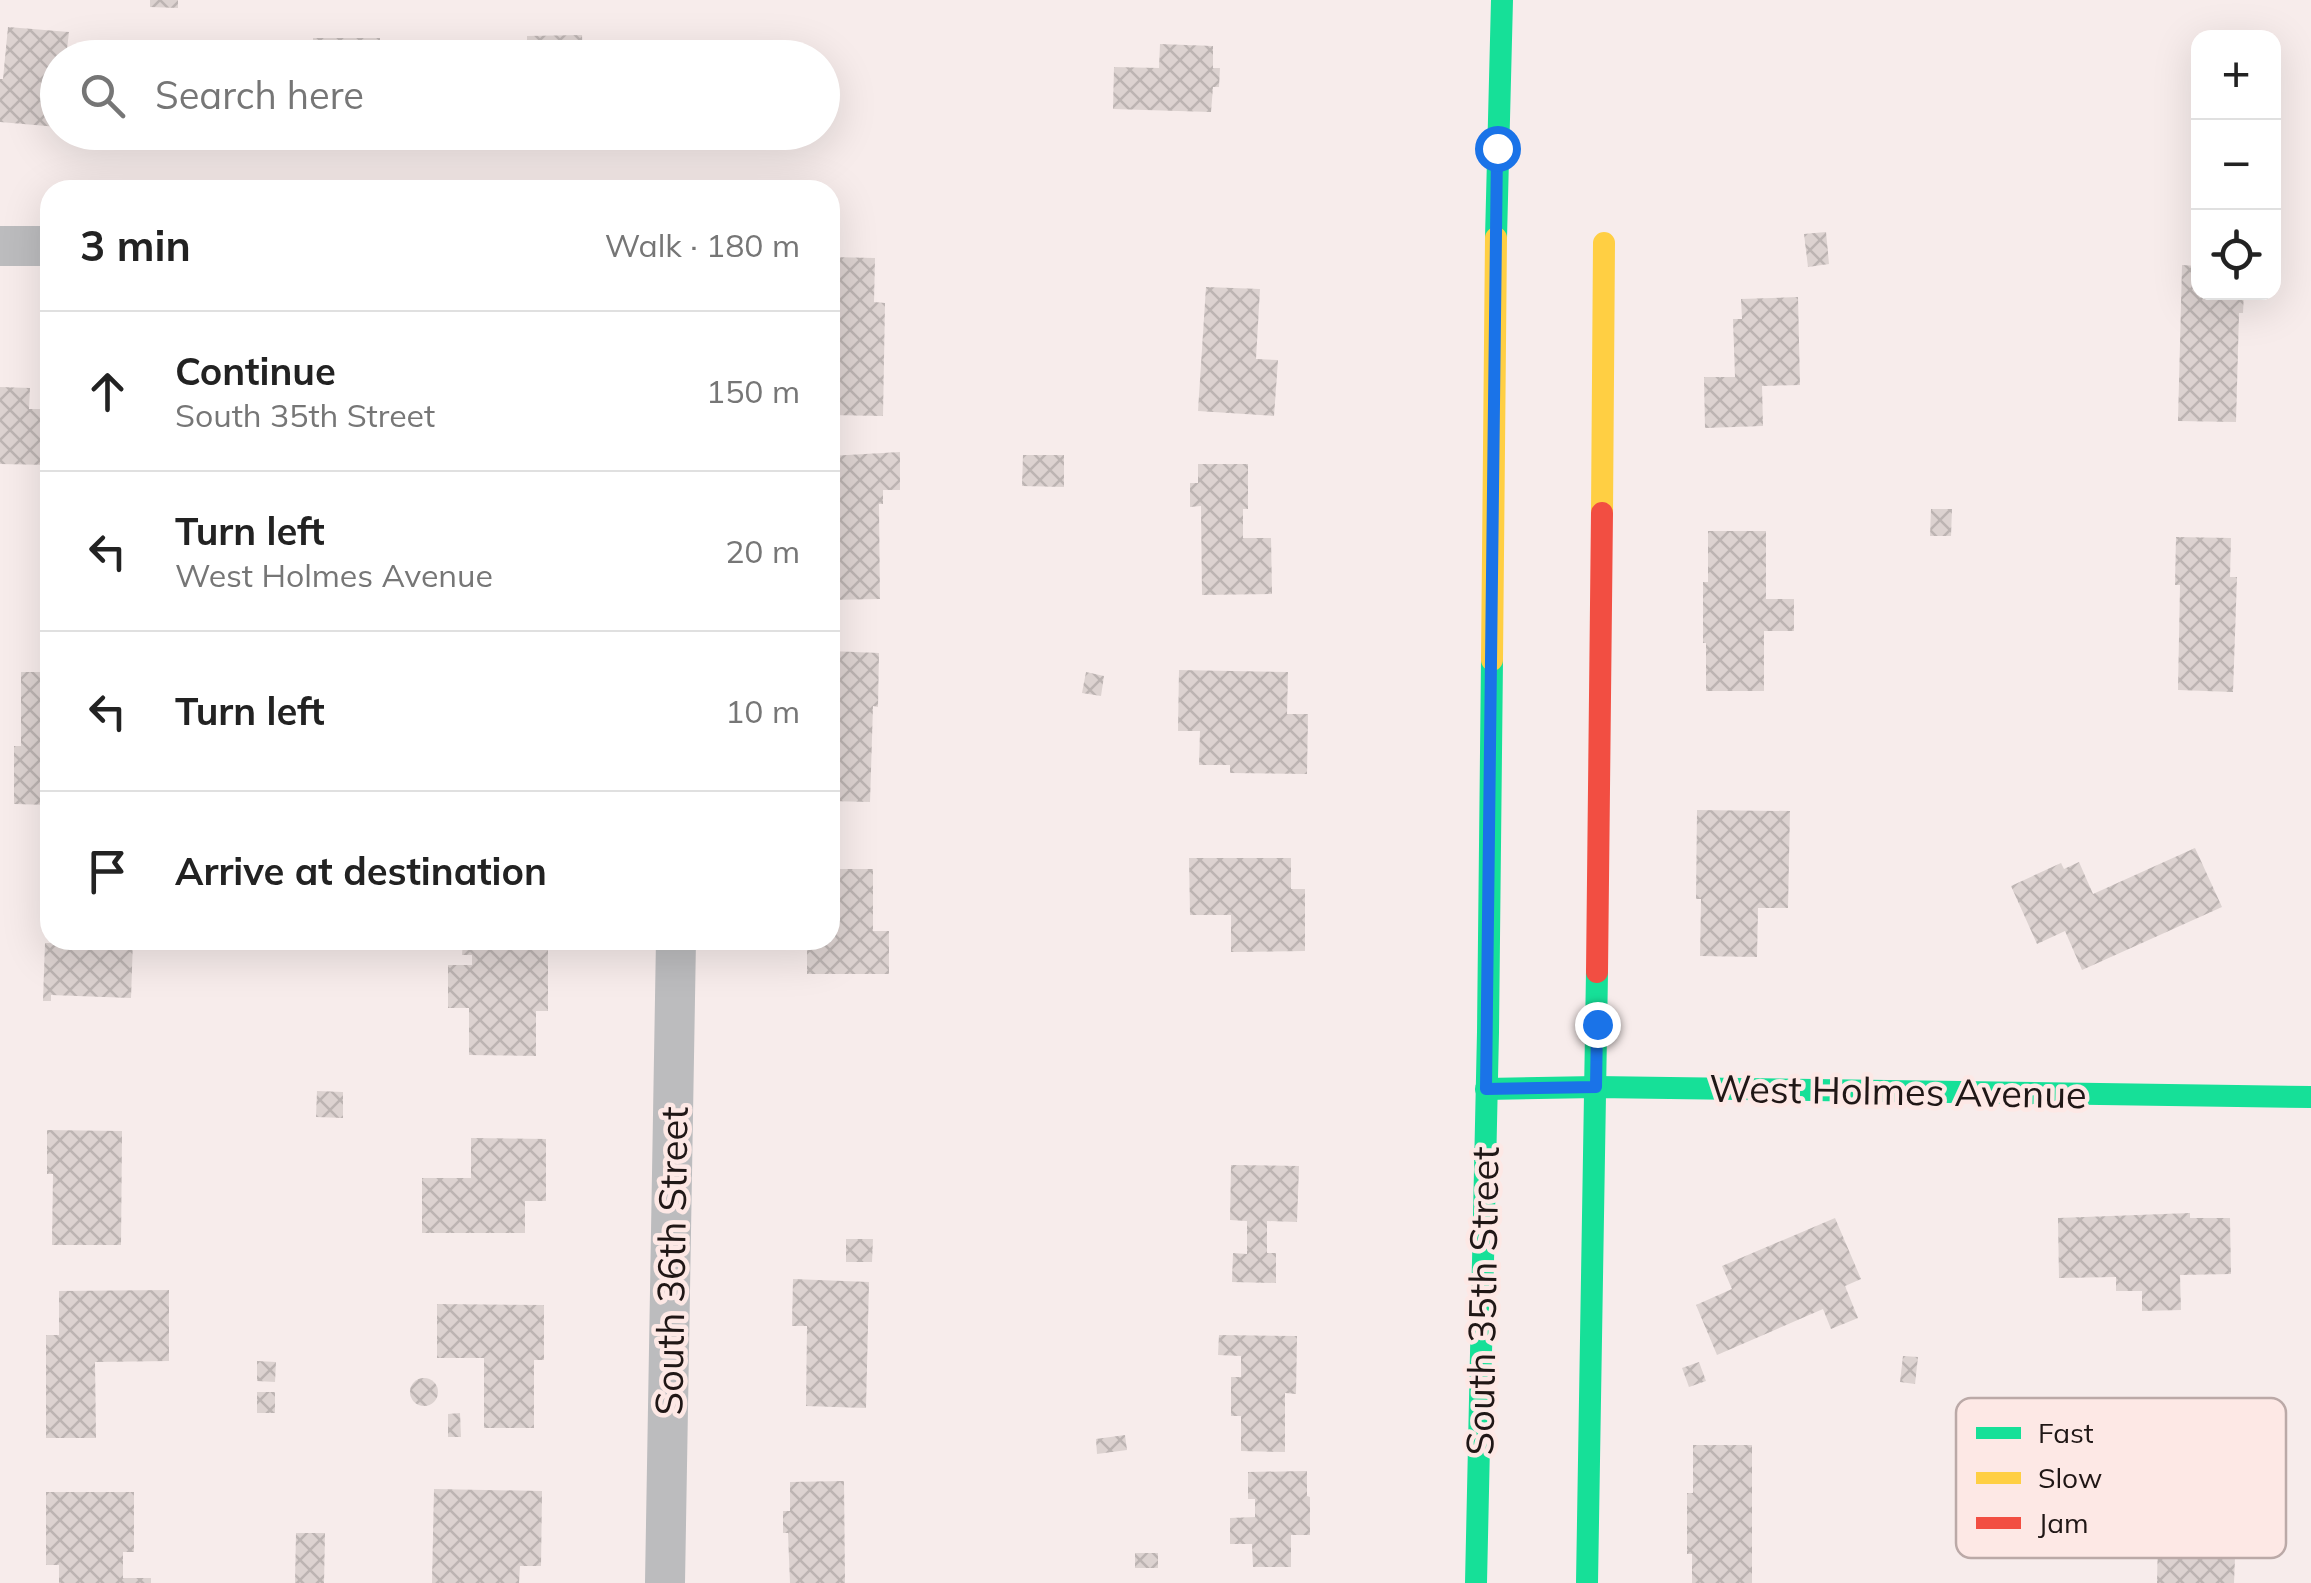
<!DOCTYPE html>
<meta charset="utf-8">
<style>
body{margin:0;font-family:Mulish,sans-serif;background:#f6f6f6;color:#222}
.controls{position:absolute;right:30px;top:30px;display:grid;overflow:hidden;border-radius:20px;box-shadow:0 10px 40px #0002}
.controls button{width:90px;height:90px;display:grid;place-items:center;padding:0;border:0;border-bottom:2px solid #e0e0e0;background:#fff;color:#222;font:50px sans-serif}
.stop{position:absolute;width:30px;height:30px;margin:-22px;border:8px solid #1a73e8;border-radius:50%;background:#fff}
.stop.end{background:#1a73e8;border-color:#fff;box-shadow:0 2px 10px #0008}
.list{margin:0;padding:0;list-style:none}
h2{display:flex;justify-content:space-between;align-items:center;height:130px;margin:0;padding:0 40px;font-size:42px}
h2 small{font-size:32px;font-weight:400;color:#767676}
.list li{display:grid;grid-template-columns:65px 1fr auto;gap:30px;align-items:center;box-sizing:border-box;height:160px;padding:0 40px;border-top:2px solid #e0e0e0}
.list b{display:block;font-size:38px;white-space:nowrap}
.list p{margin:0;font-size:32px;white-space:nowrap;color:#767676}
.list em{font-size:32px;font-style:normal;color:#767676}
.icon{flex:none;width:55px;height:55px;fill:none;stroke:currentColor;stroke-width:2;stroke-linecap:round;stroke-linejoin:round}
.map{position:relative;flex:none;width:2311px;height:1583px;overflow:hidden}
.search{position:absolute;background:#fff;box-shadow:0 10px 40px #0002;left:40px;top:40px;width:800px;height:110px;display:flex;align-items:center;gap:25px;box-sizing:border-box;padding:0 35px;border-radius:55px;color:#767676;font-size:38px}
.panel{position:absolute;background:#fff;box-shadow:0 10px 40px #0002;left:40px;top:180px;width:800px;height:770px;border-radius:30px}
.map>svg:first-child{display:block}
.building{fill:url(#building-cross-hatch)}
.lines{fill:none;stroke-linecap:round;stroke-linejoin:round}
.street{stroke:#bcbcbe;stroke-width:40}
.fast{stroke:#16e098;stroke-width:22}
.slow{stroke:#ffcf43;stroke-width:22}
.jam{stroke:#f24e42;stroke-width:22}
.route{stroke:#1a73e8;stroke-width:12}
.labels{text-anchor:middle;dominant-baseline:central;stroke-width:9;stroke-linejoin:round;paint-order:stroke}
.street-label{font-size:38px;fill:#201716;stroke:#fde8e5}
.key{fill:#fde8e5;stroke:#bba9a7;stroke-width:2.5}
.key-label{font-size:28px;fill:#201716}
</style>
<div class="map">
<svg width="2311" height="1583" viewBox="0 0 2311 1583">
<defs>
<pattern id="building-cross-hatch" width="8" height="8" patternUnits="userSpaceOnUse" patternTransform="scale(2.5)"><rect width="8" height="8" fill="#dcd2d0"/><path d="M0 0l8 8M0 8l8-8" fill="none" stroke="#bcb4b2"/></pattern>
</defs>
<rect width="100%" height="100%" fill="#f7eceb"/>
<g class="building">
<path d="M150,0H178V8L150,7Z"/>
<path d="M8,27L69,32L66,58H58V127L0,122V79H3Z"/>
<path d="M582,35L583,58H480V43L527,42V36Z"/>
<path d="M313,38H380V58H257V49H313Z"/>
<path d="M1160,44L1213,46V68H1220L1219,87H1213L1211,112L1113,109L1114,67L1159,68Z"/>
<path d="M1826,232L1829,264L1808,267L1804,234Z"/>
<path d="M830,257L875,258L874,302L885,303L883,416L830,415Z"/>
<path d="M2182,265L2198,266V292H2244L2243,313H2239L2236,422L2178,421Z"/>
<path d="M1206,287L1260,289L1256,359L1278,360L1274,416L1198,411Z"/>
<path d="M1798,297L1800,385L1762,386L1763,426L1705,428L1704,377H1735L1733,319H1742L1741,299Z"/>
<path d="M0,387L30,388L29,409H50V465L0,464Z"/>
<path d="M900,452V490H883V504H879L880,599L830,600V456Z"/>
<path d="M1023,455H1064V487L1022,486Z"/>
<path d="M1198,464H1248V509H1243V538H1271L1272,594L1202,595L1201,506L1190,507V483H1198Z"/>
<path d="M1931,509H1952L1951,536H1930Z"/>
<path d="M1708,531H1766V599H1794V631H1764V691H1706V643H1703V582H1708Z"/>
<path d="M2176,537L2231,538L2230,577H2237L2233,692L2178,690L2180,585H2175Z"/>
<path d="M830,651L879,653L878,707L873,706L870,802L830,801Z"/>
<path d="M1179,670L1288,672L1287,714H1308L1307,774L1230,773V765H1199L1200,731H1178Z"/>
<path d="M21,672H50V805L14,804V746H21Z"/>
<path d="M1086,672L1104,676L1101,696L1082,693Z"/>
<path d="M1697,810L1790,811L1788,908H1758L1757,957L1700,956L1701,899H1696Z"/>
<path d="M2195,848L2222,907L2082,970L2065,931L2037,944L2011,886L2061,863L2064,869L2079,862L2093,894Z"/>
<path d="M1189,858H1291V889H1305V951L1231,952V915H1190Z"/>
<path d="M830,869H873V931H889V974H807V940H830Z"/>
<path d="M68,940H133L131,998L51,995V1001H43L45,943H68Z"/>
<path d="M463,940H544V948H548V1011H536V1056L469,1055V1008H448V965H472V955H462Z"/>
<path d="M317,1091L343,1092V1118L316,1117Z"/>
<path d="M47,1130L122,1131L121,1245H52L53,1174H47Z"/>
<path d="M471,1138L546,1139V1201H525V1233H422V1178H471Z"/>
<path d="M1231,1165L1299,1166L1297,1222L1267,1221V1253H1276V1283L1232,1282L1233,1253L1247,1254V1221L1230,1220Z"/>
<path d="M2190,1213V1218H2230L2231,1274L2180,1275L2181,1310L2142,1311V1291H2116V1277L2059,1278L2058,1218Z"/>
<path d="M1835,1218L1861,1279L1845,1286L1858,1318L1831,1329L1823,1309L1717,1355L1696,1305L1732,1289L1722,1266Z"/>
<path d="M846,1239H873L872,1262H846Z"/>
<path d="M793,1279L869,1282L866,1408L806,1406L807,1326H792Z"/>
<path d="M169,1290V1361L95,1362L96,1438H46V1335H59V1291Z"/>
<path d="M437,1304L544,1305V1360H534V1428H484V1358H437Z"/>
<path d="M1219,1335L1297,1336L1296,1394L1285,1393V1452L1241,1451V1416H1231V1377H1241V1356L1218,1355Z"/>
<path d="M1903,1356L1918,1357L1915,1384L1900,1382Z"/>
<path d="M257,1361L276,1362L275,1382L257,1381Z"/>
<path d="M1699,1362L1706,1381L1689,1387L1682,1368Z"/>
<circle cx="424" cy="1392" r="14"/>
<rect x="257" y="1392" width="18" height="21"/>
<path d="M460,1413L461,1437H448V1414Z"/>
<path d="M1125,1435L1127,1450L1097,1454L1096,1439Z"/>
<path d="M1693,1445H1752V1583H1692V1554H1687V1493H1693Z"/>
<path d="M2113,1462L2216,1464V1506H2237L2234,1583H2157L2158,1537L2134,1536L2135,1507L2112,1506Z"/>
<path d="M1307,1471V1496L1310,1497V1535H1291V1567H1253L1252,1544H1230V1518L1255,1517V1499H1248V1472Z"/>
<path d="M844,1481L845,1583H790L788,1533H783V1511H790V1482Z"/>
<path d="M434,1489L542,1491L541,1566H520L519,1583H432Z"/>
<path d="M46,1492H134V1552H123V1578H151V1583H59V1565H46Z"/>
<path d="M296,1533H325L324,1583H295Z"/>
<rect x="1135" y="1553" width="23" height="15"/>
</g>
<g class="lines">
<g class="street">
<path d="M0,246H50"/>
<path d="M665,1583L676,940"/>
</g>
<g class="fast">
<path d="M1496,238L1502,0"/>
<path d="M1486,1089L1596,1087L2311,1097"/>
<path d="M1476,1583L1488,1032L1492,660"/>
<path d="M1587,1583L1597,972"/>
</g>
<g class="slow">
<path d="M1602,513L1604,243"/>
<path d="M1492,660L1496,238"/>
</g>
<path class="jam" d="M1597,972L1602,513"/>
</g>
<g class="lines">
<path class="route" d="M1497,148L1486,1089L1596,1087L1597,1024"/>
</g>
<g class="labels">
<g class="street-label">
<text transform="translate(1898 1091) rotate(1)">West Holmes Avenue</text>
<text transform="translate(671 1261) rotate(-89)">South 36th Street</text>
<text transform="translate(1482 1301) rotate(-89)">South 35th Street</text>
</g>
</g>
<rect x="1956" y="1398" width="330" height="160" rx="15" class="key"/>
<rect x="1976" y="1427" width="45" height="12" fill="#16e098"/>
<rect x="1976" y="1472" width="45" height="12" fill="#ffcf43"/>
<rect x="1976" y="1517" width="45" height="12" fill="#f24e42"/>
<g class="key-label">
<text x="2038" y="1443">Fast</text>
<text x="2038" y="1488">Slow</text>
<text x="2038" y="1533">Jam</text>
</g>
</svg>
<div class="controls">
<button>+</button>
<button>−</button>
<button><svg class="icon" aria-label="locate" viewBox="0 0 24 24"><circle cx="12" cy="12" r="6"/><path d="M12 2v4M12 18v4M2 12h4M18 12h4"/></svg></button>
</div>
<div class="stop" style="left:1497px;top:148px"></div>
<div class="stop end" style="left:1597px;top:1024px"></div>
<div class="search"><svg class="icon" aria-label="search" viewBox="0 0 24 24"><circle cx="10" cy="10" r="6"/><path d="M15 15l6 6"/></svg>Search here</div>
<section class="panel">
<h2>3 min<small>Walk · 180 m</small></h2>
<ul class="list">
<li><svg class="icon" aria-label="ahead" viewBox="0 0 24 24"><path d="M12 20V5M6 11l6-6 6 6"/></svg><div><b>Continue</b><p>South 35th Street</p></div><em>150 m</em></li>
<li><svg class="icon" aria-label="left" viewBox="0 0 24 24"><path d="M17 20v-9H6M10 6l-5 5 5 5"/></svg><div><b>Turn left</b><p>West Holmes Avenue</p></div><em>20 m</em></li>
<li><svg class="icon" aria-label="left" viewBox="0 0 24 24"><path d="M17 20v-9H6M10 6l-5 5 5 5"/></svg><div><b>Turn left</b></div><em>10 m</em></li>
<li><svg class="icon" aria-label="arrive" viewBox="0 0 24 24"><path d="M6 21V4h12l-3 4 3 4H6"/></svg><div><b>Arrive at destination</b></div></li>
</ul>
</section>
</div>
